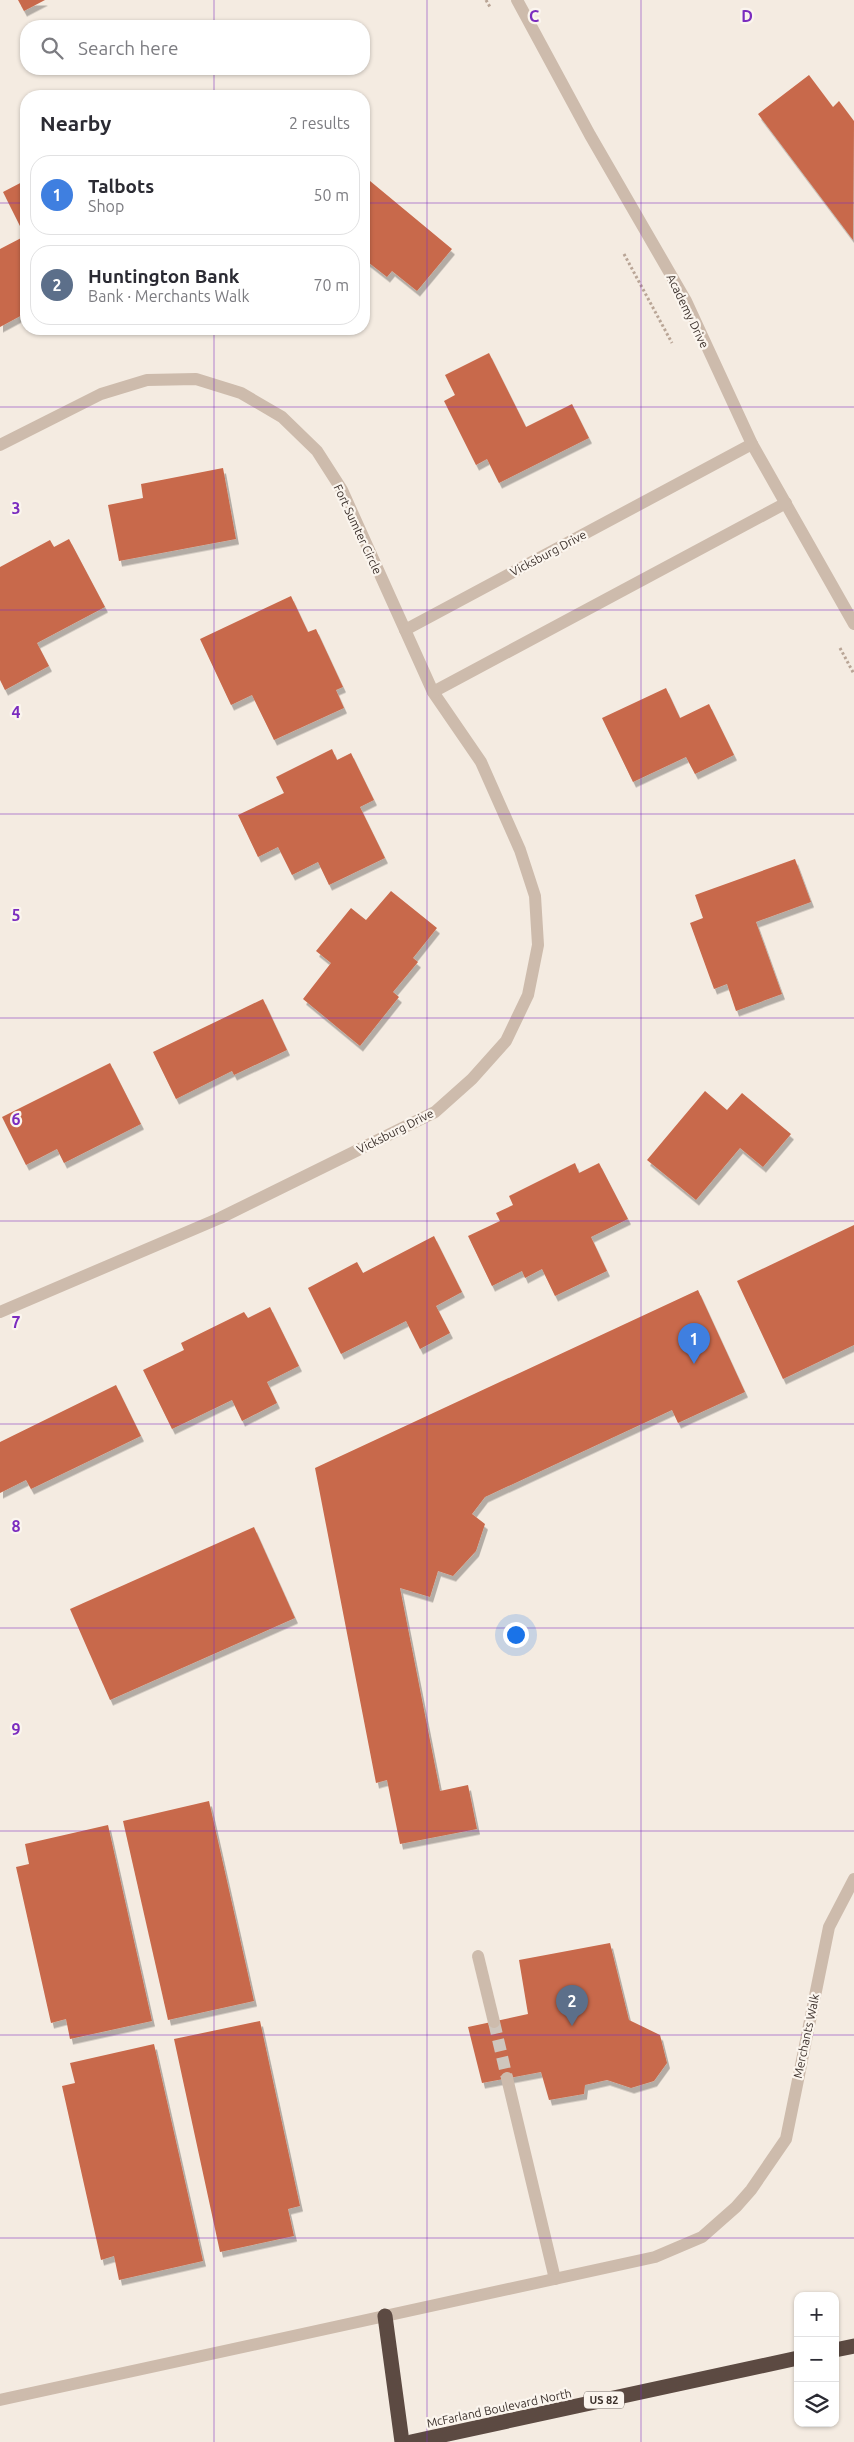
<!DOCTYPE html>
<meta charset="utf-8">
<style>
body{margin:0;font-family:Ubuntu,sans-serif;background:#f7f7f7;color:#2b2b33}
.controls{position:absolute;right:15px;bottom:15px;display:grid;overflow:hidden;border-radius:10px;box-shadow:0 1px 4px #0004}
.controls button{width:45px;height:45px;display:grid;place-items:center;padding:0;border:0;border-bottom:1px solid #e1e1e2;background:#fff;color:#2b2b33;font:25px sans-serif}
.you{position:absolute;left:515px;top:1634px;width:18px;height:18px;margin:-12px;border:4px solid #fff;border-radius:50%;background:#1a73e8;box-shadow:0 0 0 8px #1a73e833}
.badge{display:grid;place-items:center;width:32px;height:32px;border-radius:50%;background:#1f5a5e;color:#fff;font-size:16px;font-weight:700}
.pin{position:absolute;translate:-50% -41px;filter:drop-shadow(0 1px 2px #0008)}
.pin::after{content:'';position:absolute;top:26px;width:18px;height:15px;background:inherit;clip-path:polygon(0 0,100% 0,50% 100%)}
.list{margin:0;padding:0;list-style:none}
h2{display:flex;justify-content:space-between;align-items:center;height:65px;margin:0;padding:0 20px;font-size:21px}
h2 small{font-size:16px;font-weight:400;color:#7c7c81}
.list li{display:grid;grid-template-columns:32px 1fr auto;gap:15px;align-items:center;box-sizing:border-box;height:80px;margin:0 10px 10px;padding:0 10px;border:1px solid #e1e1e2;border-radius:20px}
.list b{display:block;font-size:19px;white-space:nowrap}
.list p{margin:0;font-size:16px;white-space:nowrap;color:#7c7c81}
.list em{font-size:16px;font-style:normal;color:#7c7c81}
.icon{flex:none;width:28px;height:28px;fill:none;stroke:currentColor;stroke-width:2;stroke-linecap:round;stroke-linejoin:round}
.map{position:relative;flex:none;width:854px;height:2442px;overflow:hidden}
.search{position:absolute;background:#fff;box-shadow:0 1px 4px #0004;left:20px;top:20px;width:350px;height:55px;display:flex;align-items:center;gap:12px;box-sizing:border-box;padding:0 18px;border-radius:20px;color:#7c7c81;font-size:19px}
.panel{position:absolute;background:#fff;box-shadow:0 1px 4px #0004;left:20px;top:90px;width:350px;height:245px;border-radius:20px}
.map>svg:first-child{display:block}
.building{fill:#c8694b;filter:url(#shadow)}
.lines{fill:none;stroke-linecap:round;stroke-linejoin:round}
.minor-tunnel{stroke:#cfc6bd;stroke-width:12;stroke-dasharray:12 6;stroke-linecap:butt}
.path{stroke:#b9a596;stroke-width:3;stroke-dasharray:2.5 2.5;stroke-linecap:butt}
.minor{stroke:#cdbbac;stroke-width:12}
.highway{stroke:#5c4a42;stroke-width:15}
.grid{fill:none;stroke:#7b2cbf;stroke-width:1;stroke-opacity:0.55}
.labels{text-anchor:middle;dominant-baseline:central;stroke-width:4.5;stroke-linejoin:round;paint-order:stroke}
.shield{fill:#fbf5ee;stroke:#756b66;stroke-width:1}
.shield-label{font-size:11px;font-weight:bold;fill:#3b302b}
.street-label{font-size:12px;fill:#3b302b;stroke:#fbf5ee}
.grid-label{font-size:16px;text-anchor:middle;font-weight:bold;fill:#7b2cbf;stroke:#fbf5ee;stroke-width:4.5;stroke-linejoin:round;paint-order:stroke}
</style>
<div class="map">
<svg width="854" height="2442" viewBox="0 0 854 2442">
<defs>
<filter id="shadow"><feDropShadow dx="3" dy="5.5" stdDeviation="0" flood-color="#0004"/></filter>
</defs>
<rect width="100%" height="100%" fill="#f4ebe1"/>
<g class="building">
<path d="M18,0H45L24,11Z"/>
<path d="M809,75L833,107L839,101L854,121L853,240L758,114Z"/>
<path d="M364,176L452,249L417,291L392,271L387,277L364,259Z"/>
<path d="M26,180V313L0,327V249L25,236L3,192Z"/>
<path d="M489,353L526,427L572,404L589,438L499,483L487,459L476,465L444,401L455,395L445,375Z"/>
<path d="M223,468L236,539L119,561L108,505L143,498L141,484Z"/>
<path d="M69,539L105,607L37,643L49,666L5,690L0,680V567L50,540L54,547Z"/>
<path d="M291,596L308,632L316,629L343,687L336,690L344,708L274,740L252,695L231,705L200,639Z"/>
<path d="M666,688L680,718L709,704L734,755L695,774L686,757L633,782L602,718Z"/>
<path d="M332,749L337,760L351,753L374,800L360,807L385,858L329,885L318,862L292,875L278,847L258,857L238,815L284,793L276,777Z"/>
<path d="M795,859L811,902L756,922L782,994L736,1011L727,984L714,989L690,923L703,918L695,895Z"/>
<path d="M391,891L437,928L413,958L418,962L393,992L399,997L360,1046L303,999L331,963L316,951L351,908L366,920Z"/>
<path d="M263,999L287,1050L234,1075L232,1071L176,1099L153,1052Z"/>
<path d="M110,1063L141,1124L64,1163L57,1149L26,1165L2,1117Z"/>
<path d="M705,1091L727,1110L742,1093L791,1134L763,1167L740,1148L696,1200L647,1160Z"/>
<path d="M575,1163L579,1173L599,1163L628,1219L591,1237L607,1271L555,1296L542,1269L525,1278L522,1271L492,1286L468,1236L500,1221L496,1213L513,1205L509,1196Z"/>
<path d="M854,1225V1345L783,1379L737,1281Z"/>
<path d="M434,1236L462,1292L436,1306L450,1333L420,1349L406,1321L341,1354L308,1288L357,1262L363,1273Z"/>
<path d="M698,1290L745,1392L678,1423L672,1410L485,1497L472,1514L485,1524L476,1551L453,1576L438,1571L430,1597L400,1588L440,1791L468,1785L477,1829L400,1844L387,1780L376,1783L315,1468Z"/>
<path d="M270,1307L299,1366L267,1382L277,1403L242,1421L232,1400L172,1429L143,1370L184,1350L181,1343L244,1312L248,1318Z"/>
<path d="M116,1385L141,1436L31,1489L26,1480L0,1493V1442Z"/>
<path d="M254,1527L295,1618L110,1700L70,1609Z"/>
<path d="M209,1801L254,2001L168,2020L123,1821Z"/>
<path d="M108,1825L152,2021L70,2039L66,2019L51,2023L16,1867L29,1864L25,1844Z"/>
<path d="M610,1943L629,2020L660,2035L667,2063L654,2081L631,2088L607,2080L585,2085L584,2094L549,2100L541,2072L482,2083L468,2027L528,2014L519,1960Z"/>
<path d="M260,2021L300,2206L288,2209L294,2236L220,2252L174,2039Z"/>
<path d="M154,2044L203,2261L119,2280L114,2256L101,2260L62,2086L75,2083L70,2063Z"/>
</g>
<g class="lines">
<path class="minor-tunnel" d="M494,2022L507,2078"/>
<g class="path">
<path d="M486,0L490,7"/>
<path d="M624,254L672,343"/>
<path d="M840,648L854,674"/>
</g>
<g class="minor">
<path d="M517,0L590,135L686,301L752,444L854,624"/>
<path d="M0,445L101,394L147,380L196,379L241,393L282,417L317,451L342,490L433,692L481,762L520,850L535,896L538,945L528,995L506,1041L472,1079L435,1112L220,1218L0,1312"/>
<path d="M405,630L752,444"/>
<path d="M433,692L786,503"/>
<path d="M478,1956L494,2022"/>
<path d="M507,2078L555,2279"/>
<path d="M0,2400L655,2257L702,2237L736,2207L751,2190L786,2139L829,1927L854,1879"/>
</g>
<g class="highway">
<path d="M385,2316L402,2442"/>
<path d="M835,2350L854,2346"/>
<path d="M411,2442L798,2358"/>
</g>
</g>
<path class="grid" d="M214,0V26M427,0V2442M641,0V2442M214,69V96M0,203H26M364,203H854M214,329V2442M0,407H854M0,610H854M0,814H854M0,1018H854M0,1221H854M0,1424H854M0,1628H854M0,1831H854M0,2035H854M0,2238H854"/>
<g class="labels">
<rect class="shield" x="584" y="2391.5" width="40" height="17" rx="4"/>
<g class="shield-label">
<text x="604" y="2400">US 82</text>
</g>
<g class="street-label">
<text transform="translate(688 311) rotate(64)">Academy Drive</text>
<text transform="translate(358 529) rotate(65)">Fort Sumter Circle</text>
<text transform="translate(548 553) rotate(-28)">Vicksburg Drive</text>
<text transform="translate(395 1131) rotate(-27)">Vicksburg Drive</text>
<text transform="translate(806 2036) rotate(-78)">Merchants Walk</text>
<text transform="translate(499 2408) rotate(-12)">McFarland Boulevard North</text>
</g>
</g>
<g class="grid-label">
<text x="534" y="22">C</text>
<text x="747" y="22">D</text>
<text x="16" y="514">3</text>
<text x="16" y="718">4</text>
<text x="16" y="921">5</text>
<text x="16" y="1125">6</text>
<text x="16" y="1328">7</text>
<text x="16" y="1532">8</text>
<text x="16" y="1735">9</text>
</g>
</svg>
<div class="controls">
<button>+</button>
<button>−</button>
<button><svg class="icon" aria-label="layers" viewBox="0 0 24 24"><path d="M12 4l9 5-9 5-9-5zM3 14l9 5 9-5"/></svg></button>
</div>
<div class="you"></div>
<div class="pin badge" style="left:694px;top:1364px;background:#3f7fe0">1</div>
<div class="pin badge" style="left:572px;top:2026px;background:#5c6f8a">2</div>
<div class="search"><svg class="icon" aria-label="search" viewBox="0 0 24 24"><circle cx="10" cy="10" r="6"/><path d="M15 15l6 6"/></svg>Search here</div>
<section class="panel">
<h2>Nearby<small>2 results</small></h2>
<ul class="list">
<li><span class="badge" style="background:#3f7fe0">1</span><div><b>Talbots</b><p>Shop</p></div><em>50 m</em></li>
<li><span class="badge" style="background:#5c6f8a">2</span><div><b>Huntington Bank</b><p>Bank · Merchants Walk</p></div><em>70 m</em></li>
</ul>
</section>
</div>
